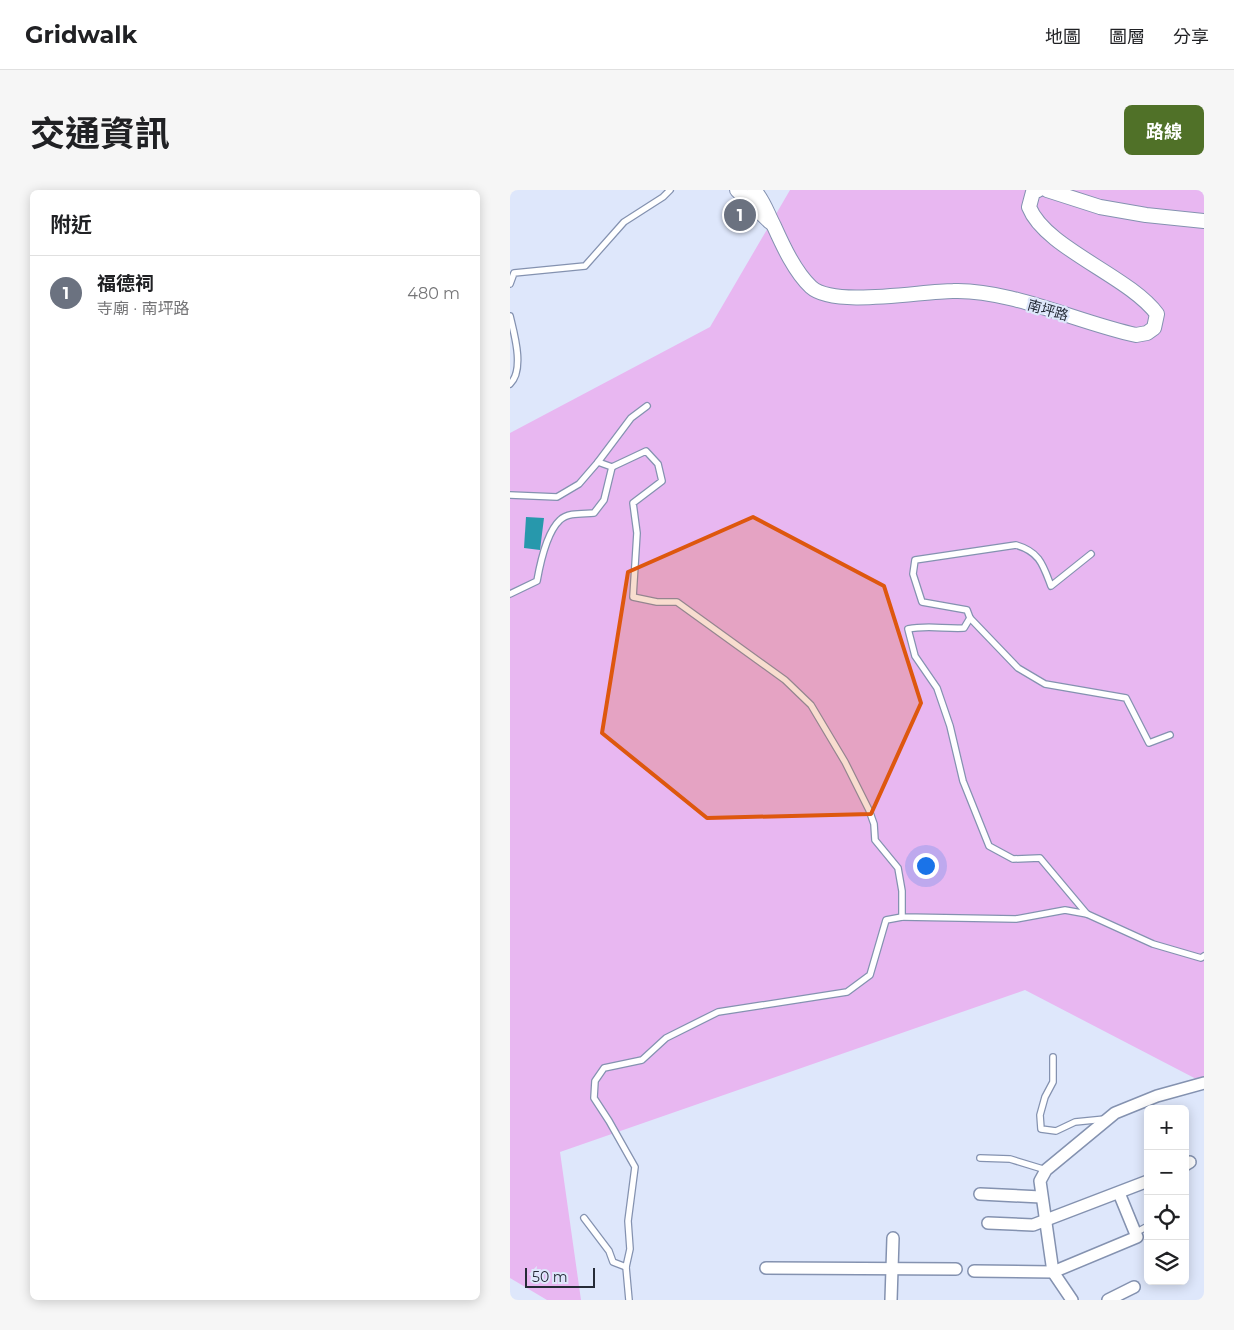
<!DOCTYPE html>
<html lang="zh-TW">
<meta charset="utf-8">
<style>
body{margin:0;font-family:Montserrat,"Noto Sans TC",sans-serif;background:#f6f6f6;color:#202124}
.controls{position:absolute;right:15px;bottom:15px;display:grid;overflow:hidden;border-radius:8px;box-shadow:0 2px 12px #0003}
.controls button{width:45px;height:45px;display:grid;place-items:center;padding:0;border:0;border-bottom:1px solid #e0e0e0;background:#fff;color:#202124;font:25px sans-serif}
.scale{position:absolute;left:15px;bottom:12px;width:70px;box-sizing:border-box;padding-left:5px;border:2px solid #252b37;border-top:0;font-size:14px;line-height:18px;white-space:nowrap;color:#252b37;-webkit-text-stroke:4px #dee7fb;paint-order:stroke}
.you{position:absolute;left:415px;top:675px;width:18px;height:18px;margin:-12px;border:4px solid #fff;border-radius:50%;background:#1a73e8;box-shadow:0 0 0 8px #1a73e833}
.badge{display:grid;place-items:center;width:32px;height:32px;border-radius:50%;background:#507128;color:#fff;font-size:16px;font-weight:700}
.pin{position:absolute;translate:-50% -50%;border:2px solid #fff;box-shadow:0 1px 5px #0006}
.list{margin:0;padding:0;list-style:none}
h2{display:flex;justify-content:space-between;align-items:center;height:65px;margin:0;padding:0 20px;font-size:21px}
h2 small{font-size:16px;font-weight:400;color:#757577}
.list li{display:grid;grid-template-columns:32px 1fr auto;gap:15px;align-items:center;box-sizing:border-box;height:75px;padding:0 20px;border-top:1px solid #e0e0e0}
.list b{display:block;font-size:19px;white-space:nowrap}
.list p{margin:0;font-size:16px;white-space:nowrap;color:#757577}
.list em{font-size:16px;font-style:normal;color:#757577}
.icon{flex:none;width:28px;height:28px;fill:none;stroke:currentColor;stroke-width:2;stroke-linecap:round;stroke-linejoin:round}
.map{position:relative;flex:none;width:694px;height:1110px;overflow:hidden;border-radius:8px}
header{display:flex;align-items:center;gap:30px;box-sizing:border-box;height:70px;padding:0 25px;background:#fff;border-bottom:1px solid #e0e0e0}
header strong{font-size:24px}
nav{display:flex;gap:28px;margin-inline-start:auto;font-size:18px}
.intro{display:flex;align-items:center;justify-content:space-between;box-sizing:border-box;height:120px;padding:0 30px}
h1{margin:0;font-size:35px}
.button{padding:12px 22px;border-radius:8px;background:#507128;color:#fff;font-size:18px;font-weight:700}
main{display:flex;gap:30px;padding:0 30px}
aside{flex:1;background:#fff;border-radius:8px;box-shadow:0 2px 12px #0003}
.map>svg:first-child{display:block}
.green{fill:#e8b7f1}
.water{fill:#2798ac}
.lines{fill:none;stroke-linecap:round;stroke-linejoin:round}
.service-casing{stroke:#8492b0;stroke-width:8}
.minor-casing{stroke:#8492b0;stroke-width:14}
.tertiary-casing{stroke:#8492b0;stroke-width:16}
.service{stroke:#fff;stroke-width:5.5}
.minor{stroke:#fff;stroke-width:11}
.tertiary{stroke:#fff;stroke-width:14}
.marked{fill:#de570e;fill-opacity:0.2;stroke:#de570e;stroke-width:4;stroke-linejoin:round}
.labels{text-anchor:middle;dominant-baseline:central;stroke-width:4.5;stroke-linejoin:round;paint-order:stroke}
.street-label{font-size:14px;fill:#252b37;stroke:#dee7fb}
</style>
<header>
<strong>Gridwalk</strong>
<nav><a>地圖</a><a>圖層</a><a>分享</a></nav>
</header>
<div class="intro"><h1>交通資訊</h1><a class="button">路線</a></div>
<main>
<aside>
<h2>附近<small></small></h2>
<ul class="list">
<li><span class="badge" style="background:#6b7280">1</span><div><b>福德祠</b><p>寺廟 · 南坪路</p></div><em>480 m</em></li>
</ul>
</aside>
<div class="map">
<svg width="694" height="1110" viewBox="0 0 694 1110">
<rect width="100%" height="100%" fill="#dee7fb"/>
<path class="green" d="M280,0H694V893L515,800L50,962L71,1110H37L0,1088V243L200,137Z"/>
<path class="water" d="M16,327L34,328L30,360L14,358Z"/>
<g class="lines">
<g class="service-casing">
<g id="service">
<path d="M0,94L4,83L75,76L114,32L153,7L160,0"/>
<path d="M0,126C4,143 15,180 0,194"/>
<path d="M88,272L121,228L137,216"/>
<path d="M0,305L47,307L69,294L88,272L102,277L136,261L148,274L152,291L123,313L127,343L123,407L147,412H167L275,490L301,515L335,572L359,620L364,634L365,650L388,678L392,701V727L506,729L555,720L577,724L643,754L691,768L694,766"/>
<path d="M0,404L27,391C30,374 37,342 50,330C58,322 74,324 84,323L94,310L102,277"/>
<path d="M460,428L508,478L535,494L616,508L639,553L660,545"/>
<path d="M577,724L530,668L503,669L479,656L453,591L440,536L427,498L405,466L398,439C417,435 434,439 454,438L460,428L457,420L412,412L403,384L405,370L506,355C530,362 533,375 541,396L581,364"/>
<path d="M543,867V892L535,907L530,925L531,939L546,941L565,932L595,929"/>
<path d="M470,968L500,969L536,980"/>
<path d="M74,1028L99,1061L103,1072L116,1077"/>
<path d="M625,1043L638,1036"/>
<path d="M119,1110L116,1077L120,1059L118,1031L125,977L99,931L84,908L85,891L94,878L132,870L156,848L208,822L337,802L360,785L376,730L392,727"/>
</g>
</g>
<g class="minor-casing">
<g id="minor">
<path d="M675,975L680,972"/>
<path d="M470,1004L531,1007"/>
<path d="M478,1033L523,1035L638,991"/>
<path d="M256,1078L446,1079"/>
<path d="M464,1081L543,1082L627,1047L609,1003"/>
<path d="M381,1110L383,1048"/>
<path d="M562,1110L543,1082L530,991L536,980L605,923L647,906L694,893"/>
<path d="M598,1110L624,1097"/>
</g>
</g>
<g class="tertiary-casing">
<g id="tertiary">
<path d="M227,0L260,32"/>
<path d="M244,0C254,11 257,23 264,36C273,56 285,82 301,97C324,118 411,101 443,101C500,99 569,133 626,145L637,143L644,138L647,124C619,86 535,58 519,17L523,2L528,0"/>
<path d="M537,0L590,17L636,25L694,31"/>
</g>
</g>
<use href="#service" class="service"/>
<use href="#minor" class="minor"/>
<use href="#tertiary" class="tertiary"/>
</g>
<path class="marked" d="M243,327L374,396L411,513L361,624L197,628L92,543L118,382Z"/>
<g class="labels">
<g class="street-label">
<text transform="translate(538 120) rotate(16)">南坪路</text>
</g>
</g>
</svg>
<div class="controls">
<button>+</button>
<button>−</button>
<button><svg class="icon" aria-label="locate" viewBox="0 0 24 24"><circle cx="12" cy="12" r="6"/><path d="M12 2v4M12 18v4M2 12h4M18 12h4"/></svg></button>
<button><svg class="icon" aria-label="layers" viewBox="0 0 24 24"><path d="M12 4l9 5-9 5-9-5zM3 14l9 5 9-5"/></svg></button>
</div>
<div class="scale">50 m</div>
<div class="you"></div>
<div class="pin badge" style="left:230px;top:25px;background:#6b7280">1</div>
</div>
</main>
